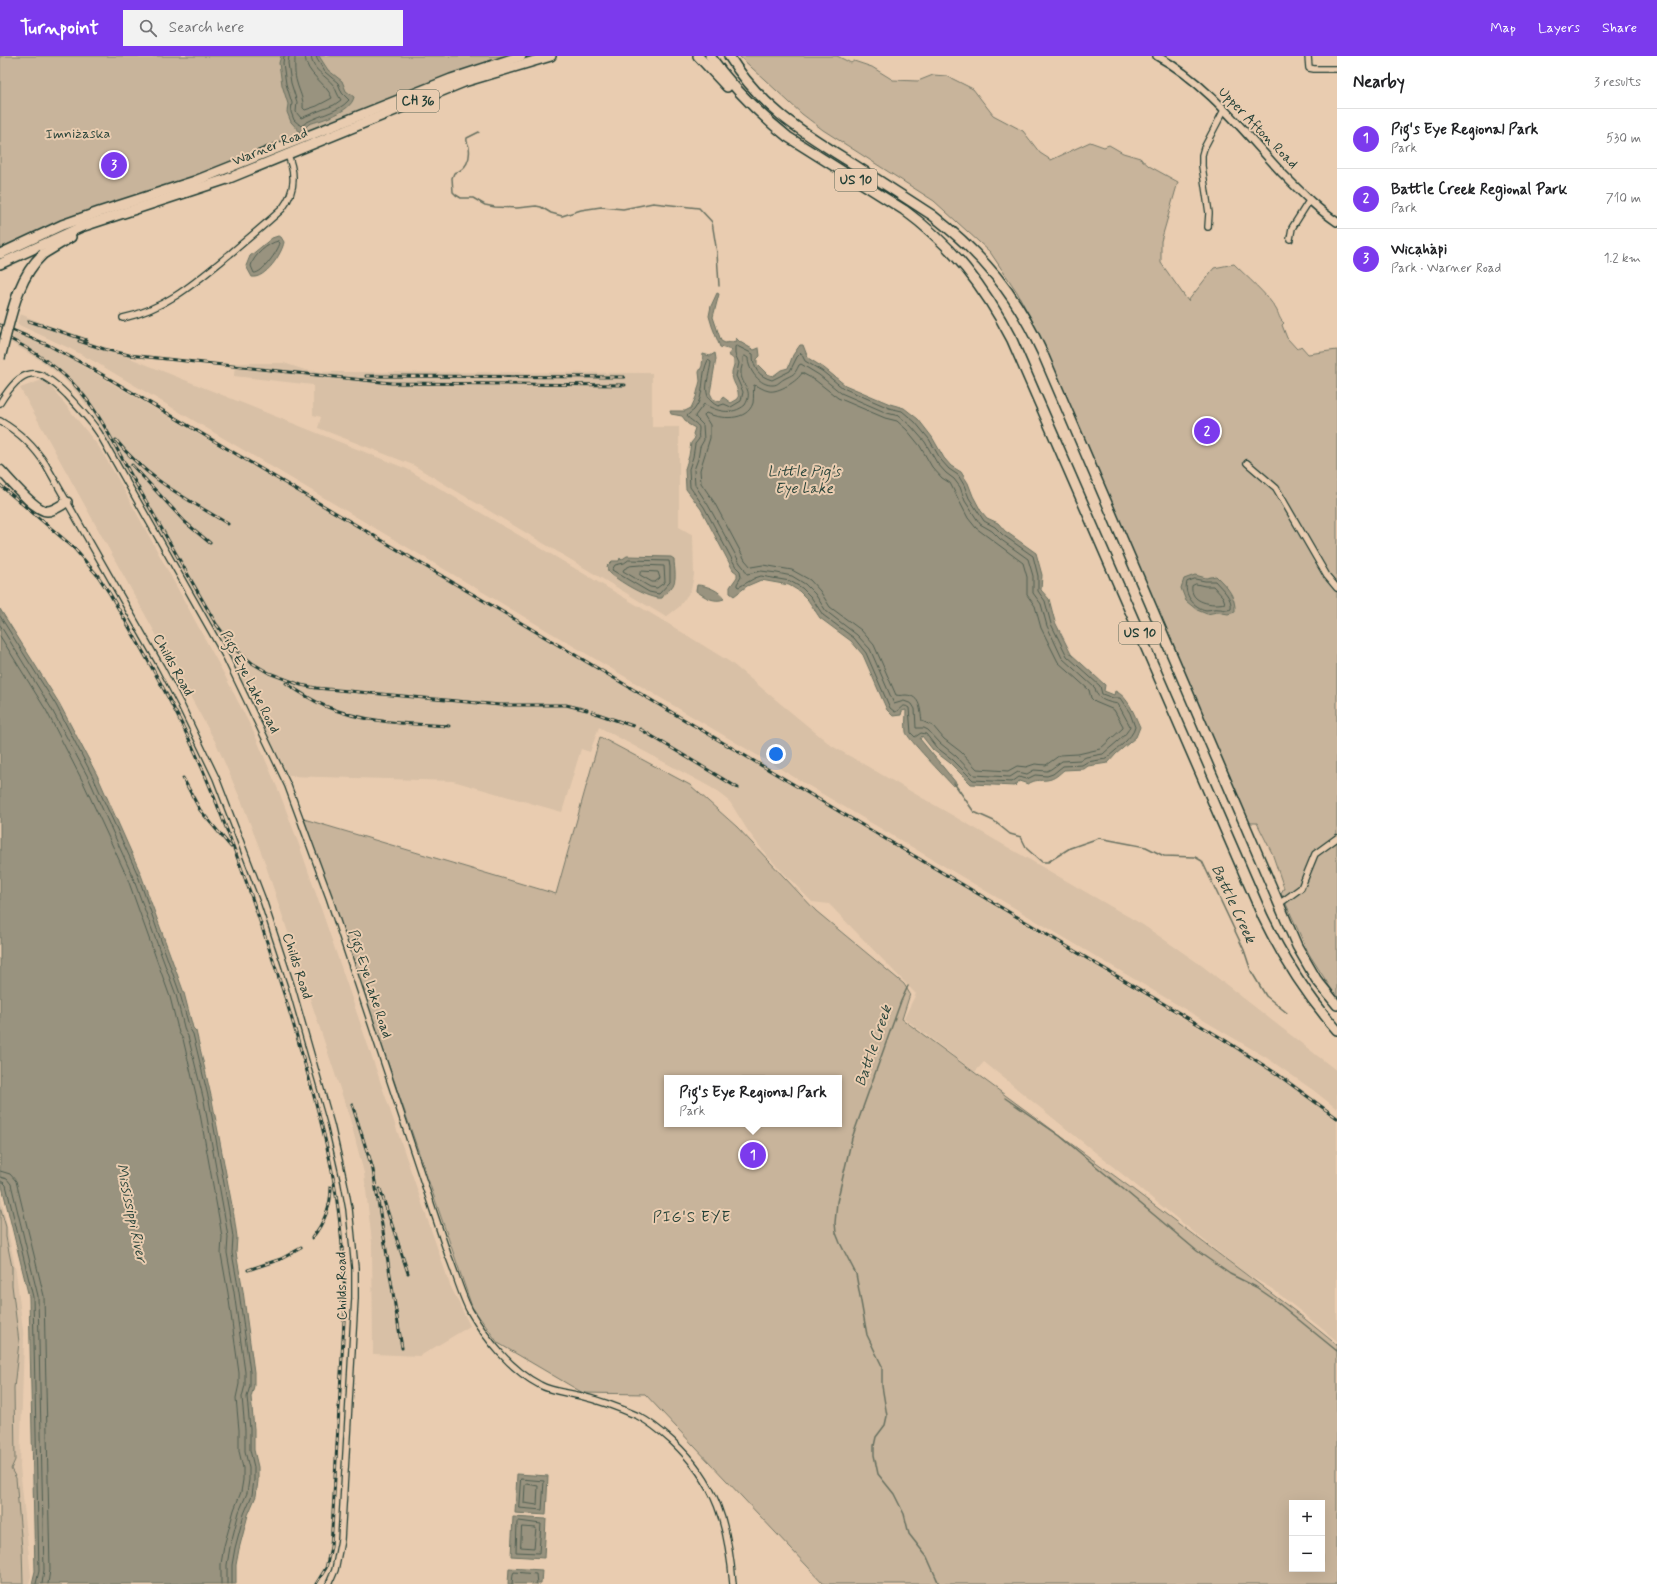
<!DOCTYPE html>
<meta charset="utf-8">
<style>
body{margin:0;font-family:Mynerve,sans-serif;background:#f2f2f2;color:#202124}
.controls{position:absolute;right:12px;bottom:12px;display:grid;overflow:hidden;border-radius:0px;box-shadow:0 4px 16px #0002}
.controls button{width:36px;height:36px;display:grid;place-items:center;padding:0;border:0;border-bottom:1px solid #e0e0e0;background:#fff;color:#202124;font:20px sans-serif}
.you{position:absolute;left:776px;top:698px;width:14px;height:14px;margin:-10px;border:3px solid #fff;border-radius:50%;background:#1a73e8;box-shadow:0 0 0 6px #1a73e833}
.badge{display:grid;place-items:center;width:26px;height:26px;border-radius:50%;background:#7c3aed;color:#fff;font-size:13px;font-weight:700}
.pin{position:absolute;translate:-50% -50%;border:2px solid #fff;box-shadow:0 1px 4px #0006}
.popup{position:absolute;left:664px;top:1019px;width:178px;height:52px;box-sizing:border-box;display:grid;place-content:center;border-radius:0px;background:#fff;filter:drop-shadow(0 1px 3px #0005);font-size:13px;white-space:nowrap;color:#757577}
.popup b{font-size:15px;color:#202124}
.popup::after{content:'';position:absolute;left:50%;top:100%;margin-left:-8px;border:8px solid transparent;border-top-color:#fff}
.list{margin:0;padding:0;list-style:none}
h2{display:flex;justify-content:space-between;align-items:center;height:52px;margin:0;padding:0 16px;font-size:17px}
h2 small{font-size:13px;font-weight:400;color:#757577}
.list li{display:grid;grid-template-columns:26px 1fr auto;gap:12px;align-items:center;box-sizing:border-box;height:60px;padding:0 16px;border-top:1px solid #e0e0e0}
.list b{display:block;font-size:15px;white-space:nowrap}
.list p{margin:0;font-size:13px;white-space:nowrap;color:#757577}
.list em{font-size:13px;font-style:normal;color:#757577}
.icon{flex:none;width:22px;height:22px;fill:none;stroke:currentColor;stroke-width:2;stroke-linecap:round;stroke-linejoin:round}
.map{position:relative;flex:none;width:1337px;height:1528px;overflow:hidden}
header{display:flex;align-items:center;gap:24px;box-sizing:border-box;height:56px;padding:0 20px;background:#7c3aed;color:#fff}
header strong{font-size:19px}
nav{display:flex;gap:22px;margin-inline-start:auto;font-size:14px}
.search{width:280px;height:36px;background:#f2f2f2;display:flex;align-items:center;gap:10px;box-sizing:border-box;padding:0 14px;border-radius:0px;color:#757577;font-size:15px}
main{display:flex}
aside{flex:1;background:#fff}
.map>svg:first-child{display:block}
.built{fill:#d8c0a6}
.green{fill:#c8b49b;stroke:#747868;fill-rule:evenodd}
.water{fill:#99937f;stroke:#687161}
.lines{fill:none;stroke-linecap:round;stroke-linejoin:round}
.shore{stroke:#505f52;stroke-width:1}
.stream{stroke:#687161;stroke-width:1.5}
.minor-casing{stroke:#1f3d34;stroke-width:8}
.tertiary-casing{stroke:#1f3d34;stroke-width:10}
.trunk-casing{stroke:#1f3d34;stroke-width:12}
.minor{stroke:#e9ccb0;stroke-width:5.5}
.tertiary{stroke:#e9ccb0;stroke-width:7}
.trunk{stroke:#e9ccb0;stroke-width:9}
.rail-casing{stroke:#1f3d34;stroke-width:3}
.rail{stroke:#e9ccb0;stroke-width:1.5;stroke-dasharray:4.5;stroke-linecap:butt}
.trunk-bridge-casing{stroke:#1f3d34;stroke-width:12;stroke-linecap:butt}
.trunk-bridge{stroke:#e9ccb0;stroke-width:9}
.labels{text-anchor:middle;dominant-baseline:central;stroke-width:4;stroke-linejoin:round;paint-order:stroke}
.shield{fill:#e9ccb0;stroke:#5c6859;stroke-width:1}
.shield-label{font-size:13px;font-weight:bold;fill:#1f3d34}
.street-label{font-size:14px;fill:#1f3d34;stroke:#e9ccb0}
.park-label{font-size:14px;fill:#274339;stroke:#e9ccb0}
.water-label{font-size:15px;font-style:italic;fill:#2b463c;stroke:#e9ccb0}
.neighbourhood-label{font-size:15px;letter-spacing:1px;fill:#1f3d34;stroke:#e9ccb0}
</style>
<header>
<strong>Turnpoint</strong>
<div class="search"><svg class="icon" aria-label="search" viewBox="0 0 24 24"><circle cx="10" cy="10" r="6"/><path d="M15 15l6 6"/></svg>Search here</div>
<nav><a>Map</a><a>Layers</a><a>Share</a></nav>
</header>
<main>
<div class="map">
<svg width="1337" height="1528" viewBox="0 0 1337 1528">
<rect width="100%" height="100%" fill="#e9ccb0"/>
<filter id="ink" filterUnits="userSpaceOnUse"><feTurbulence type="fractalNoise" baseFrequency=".025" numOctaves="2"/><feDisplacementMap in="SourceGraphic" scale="8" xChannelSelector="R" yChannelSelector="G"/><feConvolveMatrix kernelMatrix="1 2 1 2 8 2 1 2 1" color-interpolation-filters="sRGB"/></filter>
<g filter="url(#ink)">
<g class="built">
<path d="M20,258L407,413L667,567L730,606L832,690L1143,869L1201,909L1337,1015V1053L1313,1034L1267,1002L97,307L69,292L17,268Z"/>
<path d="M14,277L52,293L74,305L451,527L1257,1006L1311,1045L1337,1065V1285L1274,1234L1243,1216L984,1006L975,1016L904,962L916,938L829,848L812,846L767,800L748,775L730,746L712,732L599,671L590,696L581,693L562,756L453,725L288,720L221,582L92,356L77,337L61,320L40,304L11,287Z"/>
<path d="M235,307H284L305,314L323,316L652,317V371H679V471L693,479L694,519L691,534L679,551L666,561L413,409L318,372L321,361L313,359V329L234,320Z"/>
<path d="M45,323L99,391L118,423L223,616L254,677L280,738L301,794L450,1229L470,1270L420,1300L373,1298L372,1186L364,1117L350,1063L264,804L243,749L216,687L20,332Z"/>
<path d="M0,1135L16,1216L24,1283L20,1411L31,1520L29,1528H0Z"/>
</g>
<g class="green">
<path d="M0,0H512L262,96L0,194Z"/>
<path d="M739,0H837L851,7L854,5L872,11L893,24L918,25L933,19L947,20L973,33L993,59L1023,75L1040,97L1051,104L1090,86L1104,91L1109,89L1123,97L1140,102L1149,110L1178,126L1161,185V207L1188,245L1214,212L1234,208C1246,220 1268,239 1276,253C1279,258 1279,263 1284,267L1282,269L1287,282L1297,293L1301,290L1308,298L1337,294V942L1309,898L1281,837L1284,832L1272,797L1257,767H1242L1100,436L1042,284L1017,236L990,196L934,145L823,74L802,58Z"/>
<path d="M600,681L690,729L737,771L816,855L904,928L910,938L902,963L1131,1132L1300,1259L1337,1289V1528H824L645,1338L583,1337L498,1287L472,1251L304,763L556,838ZM667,1022H839V1068H667ZM1292,1447H1322V1513H1292Z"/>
<path d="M0,1150L6,1171V1181L12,1211V1229L19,1286L14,1332L15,1404L11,1413L16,1422L22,1492L23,1528H0Z"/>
</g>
<g class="water">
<path d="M281,0H319L328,14L342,25L346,35L354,41C351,56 322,64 309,68L306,71V76L302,78L291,66L287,56L288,48L282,29L279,7Z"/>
<path d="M278,180L281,181L284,186C282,198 265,223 252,221L246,210L250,200L272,182Z"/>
<path d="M717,237L719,238L713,261L721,285L725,287L736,285V282L740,286L754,294L759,292L760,300L757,303V308L767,318L773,320L781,314L788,312L793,299L800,289H803L808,302L824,312L845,329L890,348L904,352L918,363L932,381L944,402L951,410L961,416L968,427L973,440L981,455L987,462L998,467L1005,475L1036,497L1042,519L1041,534L1049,543L1055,566L1071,598L1105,629L1104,635L1114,639L1115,635C1128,640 1134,658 1140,671L1136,681L1116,698L1108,707L1088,710L1084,713L1064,714C1059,718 1055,723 1047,724C1039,725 1036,723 1028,728L1019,725L1015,730L971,728L950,707L933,694L922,680L920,683L957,728L953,730C946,722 906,681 906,676C905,669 906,661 906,654L902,655L901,659L893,660L887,654L863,599L851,585L820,562L808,544L799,535L789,529L761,524L747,530L734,540L730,537V531L737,521V517L733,514L701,453L686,433L685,413L689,400L691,387L695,382L693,378L695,372L688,368L682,360L671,358L670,355H685L691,352L696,341L700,325L699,316L702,310L703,298L710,300L715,297L716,303L710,337L713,343L720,346L723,341L731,347L738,343C740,332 733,329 732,319C731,314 735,310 734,306C734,302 731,301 728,299L732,294L720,291L712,270L709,260L711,250Z"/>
<path d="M627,500L671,501L674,503C674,512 678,525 671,532C668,536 664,538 662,542C649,544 616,524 608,515L607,510L612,505H619L620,502L621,504Z"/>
<path d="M1195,519L1206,522L1216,520C1227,531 1236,540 1235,556L1228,558L1217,556L1207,558L1197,554L1186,545L1181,532L1184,523Z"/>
<path d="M697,529C706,529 721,535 724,543C714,547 705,541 696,535Z"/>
<path d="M0,553L59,647L97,719L140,816L184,937L193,972L196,975L212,1044L234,1160L237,1181L236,1197L243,1235L254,1316V1330L251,1341L254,1373V1394L258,1411V1425L256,1440L248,1459L239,1493L236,1509V1528H32L35,1515L29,1241L0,1122Z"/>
<path d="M517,1418L548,1420L546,1459L515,1457Z"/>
<path d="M513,1461L546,1463L544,1502L511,1500Z"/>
<path d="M509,1512L542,1514L541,1528H508Z"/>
</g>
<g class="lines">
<g class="shore">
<path d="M284,0L283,7L286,28L292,47L291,56L294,64L301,70C315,59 337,58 349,44L342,37L338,27L325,16L317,3L316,0"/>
<path d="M289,0L288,7L291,27L297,46L296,56L301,62L334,49L341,44C338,40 336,34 334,30C326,19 312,15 311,0"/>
<path d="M295,0C295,9 294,18 297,27C299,35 304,43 303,52L305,54L317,50L332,42C326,26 306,19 305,0"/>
<path d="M278,185L280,187C278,195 262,218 254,217L251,210C253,200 268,187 278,185Z"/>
<path d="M737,290L753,298C753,312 758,320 772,324L790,315L797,301L801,297L805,305L822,315L843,332L889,352L902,355L915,366L929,383L941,404L949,413L958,419L964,429L969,442L984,465L995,471L1003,479L1033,500L1038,520V535L1045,545L1051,568L1067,600L1100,630L1102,638L1113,642H1120L1130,657L1135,671C1133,682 1115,694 1106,703L1087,706L1082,709L1063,710L1053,718L1047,720L1035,719L1027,723L1019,721L1012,726L973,724L953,704L936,691L926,678L921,677L915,681L911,677L909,652C902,646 900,655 895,656L890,652L866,597L854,582L823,559L811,541L802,532L790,525L761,520L755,522L739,531L737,530V528L741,521L740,515L736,511L704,451L690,431L689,413L693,401L695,388L699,383C698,379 699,376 699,372C699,368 689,364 687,360C689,357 692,356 694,354C706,339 700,319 708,304L711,306C709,323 699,341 718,350L724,348L731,351L741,345L743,336L736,320L739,307L735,298V291Z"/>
<path d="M745,300L748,302C748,314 760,330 773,329C778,329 780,325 784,323C793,318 794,320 799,309L801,308L819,319L841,337L887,357L899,360L911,370L925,386L937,407L946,417L954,423L960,431L965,445L980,468L992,475L1000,483L1028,503L1033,520V537L1041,548L1047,570L1062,602L1095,632C1097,644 1107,646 1118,648L1130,670C1128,679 1110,691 1103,698L1086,701L1080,704L1062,705L1051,713L1047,715L1034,714L1027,718L1018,716L1010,721L974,719L956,700L940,687L928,674L924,672H916L915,653L912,648L904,645L894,648L870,593L857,579L826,555L815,538L805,528L792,520L777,517L761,515L747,518L744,512L740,507L708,449L695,429L694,414L698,403L700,391L704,384L703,369L696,362L695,360L704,348C716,355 732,360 745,349C754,334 742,330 741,318C740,312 744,308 743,302Z"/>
<path d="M802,317L815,324L838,342L885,362L897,365L907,374L920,390L932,411L942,422L950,427L968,462L976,472L1023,507L1027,521V539L1035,550L1041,572L1058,606L1089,634L1091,642L1095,646L1114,654L1123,670V672L1100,693L1078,698L1060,699L1046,709L1035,708L1026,711L1017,710L1008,715L977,713L961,696L944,683L933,670L922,665C920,654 921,640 906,639C903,639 900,640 896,639L874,589L861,574L830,551L820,535L810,524L792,514L763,509L751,511L745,504L714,446L701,427L700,414L710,382V369L704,359L706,357C720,363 747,366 753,347C754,341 753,334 754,329C759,330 763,334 769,335C778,337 798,325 802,317Z"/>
<path d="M629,504L669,505L670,511V526L659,538L649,536L612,514L615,509L624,507Z"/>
<path d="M641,509L664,510L665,526L657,532L650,531L623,515L624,513L630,510Z"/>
<path d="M641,515L658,516L660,522L655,526H652L640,519Z"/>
<path d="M1195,523L1205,525H1215C1222,533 1233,542 1231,553C1227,555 1223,553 1219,553C1215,552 1210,554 1206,554C1194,552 1183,538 1187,526Z"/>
<path d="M1196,528L1205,530H1213L1223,541L1225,547C1213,550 1189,547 1192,530Z"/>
<path d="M0,560L56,649L93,721L137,817L180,938L190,973L193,978L209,1044L230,1161L233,1181L232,1197L239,1236L250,1316V1330L247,1341L250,1373V1394L254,1411V1424L252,1439L244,1458L235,1492L232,1509V1528"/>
<path d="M0,569L51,652L89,723L132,819L176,939L185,975L188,980L204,1045L225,1162L228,1181L227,1197L234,1236L245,1316V1329L242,1341L245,1374V1395L249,1412V1424L247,1437L239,1456L230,1491L227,1509V1528"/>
<path d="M0,580L46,654L83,726L127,821L170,941L179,977L183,983L198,1047L219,1162L222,1181L221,1198L228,1237L239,1317V1328L236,1342L239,1374V1395L243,1412V1424L241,1436L234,1454L224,1490L221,1508V1528"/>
<path d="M0,1115L10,1118L16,1125L44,1240L50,1514L48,1528"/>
<path d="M0,1121L7,1123L11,1128L38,1240L44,1514L42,1528"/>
<path d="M0,1126H3L6,1129L33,1241L39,1515L36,1528"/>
<path d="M521,1423L544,1425L542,1454L519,1452Z"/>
<path d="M527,1428L538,1430L537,1449L524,1447L525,1430Z"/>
<path d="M519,1465L541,1468L539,1497L516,1496L517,1467Z"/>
<path d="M522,1471L536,1472L534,1492L521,1491Z"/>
<path d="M512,1528L513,1518L514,1516L536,1518L537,1528"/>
</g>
<g class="stream">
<path d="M479,76L467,82C466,86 468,87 469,91C471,103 466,114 454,117L452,122L453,136L456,139L461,142H473L485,149L495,151L517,152L536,150L541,151L551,157L562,160L581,154L601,151L623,153L653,147L699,152L712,166L717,197L719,230"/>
<path d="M954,727L974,756L994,765L1010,778L1021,781L1027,793L1042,806H1048L1070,792L1099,782L1146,791L1164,800L1195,801L1202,805L1244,894L1251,915L1266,940L1287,957"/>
<path d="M908,930L901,945L852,1082L837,1146L835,1167L836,1177L840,1187L856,1218L867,1279L882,1310V1330L887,1360L885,1369L876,1381L874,1390V1399L878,1418L894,1438L904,1458L909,1478L927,1501L939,1528"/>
<path d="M1005,1042L1060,1080L1197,1195L1230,1218L1256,1231L1272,1242L1337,1295"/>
</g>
<g class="minor-casing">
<g id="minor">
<path d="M1308,0L1309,12L1314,13H1337"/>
<path d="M1208,171L1209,157L1202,110V99L1204,92L1224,54"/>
<path d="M1290,183L1292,172L1309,145"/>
<path d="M123,262C166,253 197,225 230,198C247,183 265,169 282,153C296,135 296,117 287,97"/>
<path d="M0,347C23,310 37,309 67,339C78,351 90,363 99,377L227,603L288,730L329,841L448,1199C455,1215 462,1241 470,1255C486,1283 511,1314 540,1329C550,1335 569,1337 581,1340C598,1344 622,1353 638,1360C650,1366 662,1376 672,1385C717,1427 728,1468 733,1528"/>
<path d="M0,365C19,376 34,390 46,409L161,611L181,649L216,722L264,847L292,932L331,1069L344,1126L349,1153L355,1212V1242L341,1484L335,1514L329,1528"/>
<path d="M1247,407L1276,432L1327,520L1337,532"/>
<path d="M1279,848L1301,832L1315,798L1337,782"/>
</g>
</g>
<g class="tertiary-casing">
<path id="tertiary" d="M1157,0C1207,27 1244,76 1282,117C1300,135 1316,152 1337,166"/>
</g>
<g class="trunk-casing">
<g id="trunk">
<path d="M698,0L727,31"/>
<path d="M710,0C732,31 758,57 788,81L904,154C953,190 984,230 1012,284L1263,861C1283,902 1307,940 1337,974"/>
<path d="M729,0C760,50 799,74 847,104C875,122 904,141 932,159C983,199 1015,237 1042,296L1297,890L1316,923L1337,949"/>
<path d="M0,198L62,169L99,156L195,125L451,23L521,0"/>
<path d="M43,198L71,181"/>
<path d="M0,208L81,171L227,123L464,26L551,0"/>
<path d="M0,414C9,423 35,455 47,455C54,455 61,449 67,446"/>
</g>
</g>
<use href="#minor" class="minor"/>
<use href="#tertiary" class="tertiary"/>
<use href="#trunk" class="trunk"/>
<g class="rail-casing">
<g id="rail">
<path d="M29,265L86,284"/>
<path d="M0,269L48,289L91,312L1223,983L1277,1018L1337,1062"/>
<path d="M0,278C30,292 59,311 81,336C101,360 115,390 130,417C159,467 187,518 216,568L235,593L252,607L269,617L301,629L316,632L500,649H566L587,654"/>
<path d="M79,285L104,293L129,299L391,327L625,329"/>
<path d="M366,320L624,321"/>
<path d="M116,384C148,424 186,442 228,468"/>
<path d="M132,409L185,466L210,487"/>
<path d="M0,429L73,491L98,520L110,538C140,590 171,643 196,698C216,743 233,789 250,836C266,883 282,929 296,977C311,1030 328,1084 336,1139C342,1175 344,1211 345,1248L331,1491L326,1512L316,1528"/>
<path d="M286,627C299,636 311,644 325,650C364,667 408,668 449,670"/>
<path d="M592,656L633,670"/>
<path d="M640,673L738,732"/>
<path d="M183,722L200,754L231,791"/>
<path d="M352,1048L370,1105"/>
<path d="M369,1100L373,1114L402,1292"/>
<path d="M380,1133L408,1217"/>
<path d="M312,1182C324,1167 331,1150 331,1131"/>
<path d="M248,1214L281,1203L301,1192"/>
</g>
</g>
<use href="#rail" class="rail"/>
<g class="trunk-bridge-casing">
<path id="trunk-bridge" d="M0,302C10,267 15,224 43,198"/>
</g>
<use href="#trunk-bridge" class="trunk-bridge"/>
</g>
</g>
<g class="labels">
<g class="shield">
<rect x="397" y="34" width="42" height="22" rx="3"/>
<rect x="835" y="113" width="42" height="22" rx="3"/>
<rect x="1119" y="566" width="42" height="22" rx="3"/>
</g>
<g class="shield-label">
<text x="418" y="45">CH 36</text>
<text x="856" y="124">US 10</text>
<text x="1140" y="577">US 10</text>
</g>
<g class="street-label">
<text transform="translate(1258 72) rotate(46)">Upper Afton Road</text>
<text transform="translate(270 91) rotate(-22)">Warner Road</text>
<text transform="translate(173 609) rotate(61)">Childs Road</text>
<text transform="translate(250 626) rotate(63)">Pigs Eye Lake Road</text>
<text transform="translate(297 910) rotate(72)">Childs Road</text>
<text transform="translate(370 928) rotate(72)">Pigs Eye Lake Road</text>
<text transform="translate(342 1230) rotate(-91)">Childs Road</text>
</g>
<g class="park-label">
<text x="78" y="78">Imniżaska</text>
</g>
<g class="water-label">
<text x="804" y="416">Little Pig's<tspan x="804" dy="17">Eye Lake</tspan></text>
<text transform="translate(1233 848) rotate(65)">Battle Creek</text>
<text transform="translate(874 990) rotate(-71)">Battle Creek</text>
<text transform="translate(131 1157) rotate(78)">Mississippi River</text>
</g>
<g class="neighbourhood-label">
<text x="692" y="1162">PIG'S EYE</text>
</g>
</g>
</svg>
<div class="controls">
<button>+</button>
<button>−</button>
</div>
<div class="you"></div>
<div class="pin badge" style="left:753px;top:1099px">1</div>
<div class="popup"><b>Pig's Eye Regional Park</b>Park</div>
<div class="pin badge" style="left:1207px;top:375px">2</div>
<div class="pin badge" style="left:114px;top:109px">3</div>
</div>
<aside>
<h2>Nearby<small>3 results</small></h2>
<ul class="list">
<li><span class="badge">1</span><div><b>Pig's Eye Regional Park</b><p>Park</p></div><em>530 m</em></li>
<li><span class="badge">2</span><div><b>Battle Creek Regional Park</b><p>Park</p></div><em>710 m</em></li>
<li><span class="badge">3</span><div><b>Wic̣aḣapi</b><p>Park · Warner Road</p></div><em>1.2 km</em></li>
</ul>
</aside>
</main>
